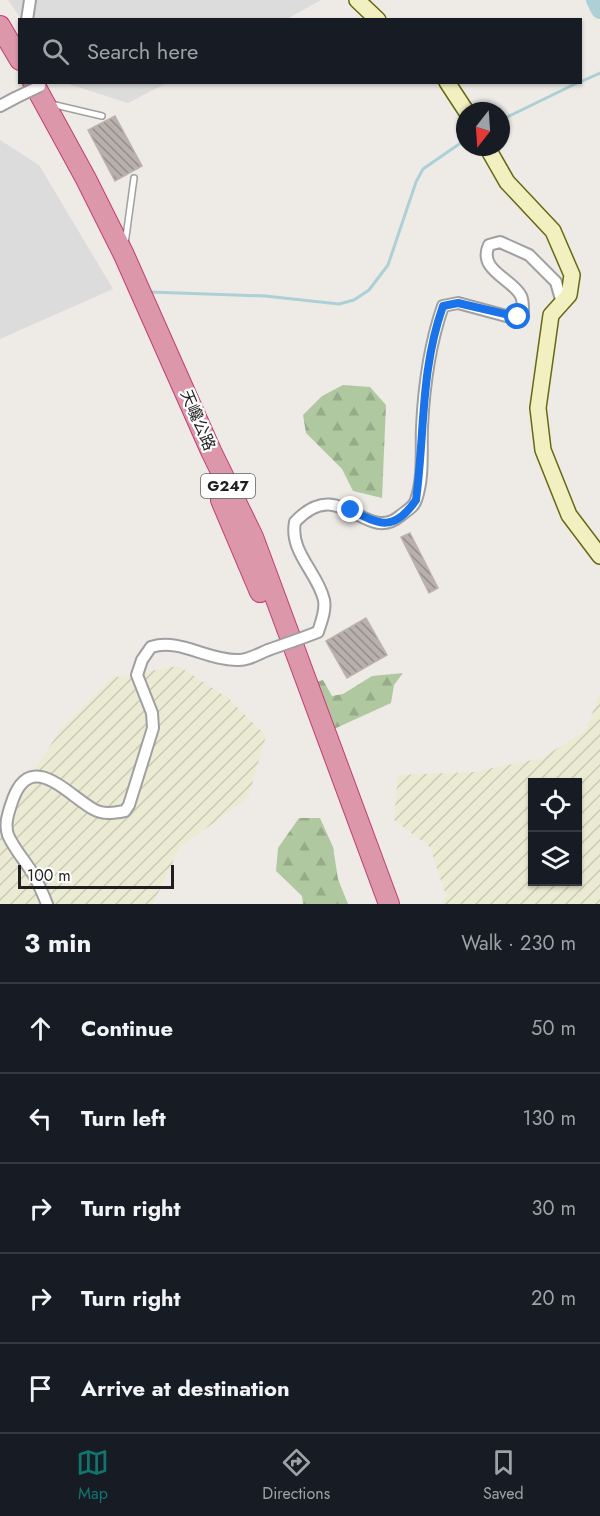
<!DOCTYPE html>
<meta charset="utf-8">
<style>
body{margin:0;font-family:Jost,"Noto Sans SC",sans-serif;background:#20242c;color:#f1f3f6}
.controls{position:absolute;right:18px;bottom:18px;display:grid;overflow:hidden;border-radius:0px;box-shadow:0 2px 4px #0004}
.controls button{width:54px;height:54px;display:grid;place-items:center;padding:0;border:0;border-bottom:2px solid #363941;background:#171b24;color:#f1f3f6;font:30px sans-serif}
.compass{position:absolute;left:456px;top:102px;width:54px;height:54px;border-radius:50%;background:#171b24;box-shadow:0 2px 4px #0004;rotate:197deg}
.scale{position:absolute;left:18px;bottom:15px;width:156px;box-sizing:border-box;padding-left:6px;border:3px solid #1f1f1f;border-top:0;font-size:16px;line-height:21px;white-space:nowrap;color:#1f1f1f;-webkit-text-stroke:4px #fff;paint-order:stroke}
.stop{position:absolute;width:18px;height:18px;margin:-14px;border:4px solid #1a73e8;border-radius:50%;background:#fff}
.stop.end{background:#1a73e8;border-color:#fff;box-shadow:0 2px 6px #0008}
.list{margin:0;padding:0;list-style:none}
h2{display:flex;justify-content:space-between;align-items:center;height:78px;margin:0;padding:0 24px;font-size:26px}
h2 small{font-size:20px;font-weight:400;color:#9ea1a6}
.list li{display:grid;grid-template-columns:39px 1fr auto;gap:18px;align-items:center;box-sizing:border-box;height:90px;padding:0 24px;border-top:2px solid #363941}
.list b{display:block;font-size:22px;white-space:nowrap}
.list em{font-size:20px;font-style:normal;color:#9ea1a6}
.icon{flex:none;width:33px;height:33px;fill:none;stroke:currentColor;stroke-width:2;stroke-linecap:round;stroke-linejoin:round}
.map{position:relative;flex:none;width:600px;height:904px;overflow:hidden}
.search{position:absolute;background:#171b24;box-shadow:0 2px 4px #0004;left:18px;right:18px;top:18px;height:66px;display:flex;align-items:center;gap:15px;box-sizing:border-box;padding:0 21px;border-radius:0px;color:#9ea1a6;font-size:22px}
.sheet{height:528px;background:#171b24}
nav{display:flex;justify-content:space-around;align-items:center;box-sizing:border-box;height:84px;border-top:2px solid #363941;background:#171b24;font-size:16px;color:#9ea1a6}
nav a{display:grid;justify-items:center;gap:3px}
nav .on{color:#0f766e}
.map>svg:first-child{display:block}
.residential{fill:#dddcdc}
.farmland{fill:url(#farmland-furrows);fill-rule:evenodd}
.forest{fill:url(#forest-firs)}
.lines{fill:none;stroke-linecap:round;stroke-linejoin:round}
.stream{stroke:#acd0d6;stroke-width:3}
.river{stroke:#acd0d6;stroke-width:18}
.building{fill:url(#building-back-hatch);stroke:#beb2aa;stroke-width:1.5}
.lane-casing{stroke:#a0a0a0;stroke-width:8}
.street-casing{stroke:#a0a0a0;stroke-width:14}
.secondary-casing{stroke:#666913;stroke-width:18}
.highway-casing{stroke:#c53b75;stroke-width:22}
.lane{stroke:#fff;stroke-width:5}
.street{stroke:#fff;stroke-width:10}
.secondary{stroke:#f2f0c1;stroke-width:15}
.highway{stroke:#dc98aa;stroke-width:20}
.street-bridge-casing{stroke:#a0a0a0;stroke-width:14;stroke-linecap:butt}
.street-bridge{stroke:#fff;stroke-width:10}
.route{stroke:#1a73e8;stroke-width:8}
.labels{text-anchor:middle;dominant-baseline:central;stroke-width:4.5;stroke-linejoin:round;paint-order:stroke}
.shield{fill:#fff;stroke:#626262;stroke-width:1.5}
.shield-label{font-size:15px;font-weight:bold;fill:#1f1f1f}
.street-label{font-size:16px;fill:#1f1f1f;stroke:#fff}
</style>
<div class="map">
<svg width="600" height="904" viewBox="0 0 600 904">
<defs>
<pattern id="farmland-furrows" width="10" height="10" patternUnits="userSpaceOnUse" patternTransform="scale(1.5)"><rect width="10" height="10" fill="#ebebd4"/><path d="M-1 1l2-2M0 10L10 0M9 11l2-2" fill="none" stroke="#c9c9b6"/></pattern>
<pattern id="forest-firs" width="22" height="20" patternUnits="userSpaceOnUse" patternTransform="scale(1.5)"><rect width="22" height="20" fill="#afc8a0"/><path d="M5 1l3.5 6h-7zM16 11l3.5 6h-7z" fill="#96ab89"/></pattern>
<pattern id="building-back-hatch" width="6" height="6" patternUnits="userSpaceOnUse" patternTransform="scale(1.5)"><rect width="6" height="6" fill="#b7b0ac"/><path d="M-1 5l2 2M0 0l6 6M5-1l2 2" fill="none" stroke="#948f8b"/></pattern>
</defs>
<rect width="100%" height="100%" fill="#eeebe6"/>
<g class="residential">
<path d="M8,0H321L285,20L21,19Z"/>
<path d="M65,83H167L128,103Z"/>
<path d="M0,140L39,165L113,289L0,339Z"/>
</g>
<g class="farmland">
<path d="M178,666L228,698L266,736L248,798L180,847L153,904H0V836L19,793L61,729L112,678Z"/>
<path d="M600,694V904H441L446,896L430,847L394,820L398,775L473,772L542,758L585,731ZM532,782H578V882H532Z"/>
</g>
<g class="forest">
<path d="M343,385L370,387L386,405L382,498L353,491L342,469L306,433L303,415L322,396Z"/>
<path d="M403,673L394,685L391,703L334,729L316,682L323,680L332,696L343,694L372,676Z"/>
<path d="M299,818H320L333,847L338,879L348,904H303L302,896L276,871L278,848Z"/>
</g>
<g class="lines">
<g class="stream">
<path d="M580,82L600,73"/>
<path d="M501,120L579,82"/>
<path d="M150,292L265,296L339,304L354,300L369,290L388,265L416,182L423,169L465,140"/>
</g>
<path class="river" d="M595,0L600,10"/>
</g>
<g class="building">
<path d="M115,116L142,166L115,181L88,130Z"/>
<path d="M410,533L438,588L429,593L401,537Z"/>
<path d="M366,618L387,655L347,678L326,641Z"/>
</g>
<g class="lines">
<g class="lane-casing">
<g id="lane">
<path d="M51,104L102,116"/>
<path d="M125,244L134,178"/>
</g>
</g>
<g class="street-casing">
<g id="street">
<path d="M27,20L30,0"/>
<path d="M0,106L15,98"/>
<path d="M302,638L318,632C321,622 326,611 324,600C318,573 289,552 295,522C340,473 365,545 400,516C406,511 414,507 416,500C424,478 421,449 422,427C424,385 429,346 443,306L458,303L510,317H518L523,311C523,307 523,300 521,296C513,279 477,270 489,245L500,242L529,255L556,282L562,303"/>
<path d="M47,904C43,894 39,884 33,874C26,862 14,849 8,835C4,823 9,811 13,799C31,750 67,794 93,809C103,815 114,813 125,811L129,805L153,728L152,713L137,675L142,660L151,647C180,638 206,660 237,660C247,661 258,654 268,650"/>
</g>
</g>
<g class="secondary-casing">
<g id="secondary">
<path d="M357,0L378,20"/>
<path d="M447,82L466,111"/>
<path d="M487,147L507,182L553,231L572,275L569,295L551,315L538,408L543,450L569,515L600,556"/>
</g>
</g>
<g class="highway-casing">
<g id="highway">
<path d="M0,26L20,60"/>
<path d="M33,82L86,179L124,255L211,451L253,537L389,904"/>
<path d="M221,500L260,592"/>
</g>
</g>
<use href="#lane" class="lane"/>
<use href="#street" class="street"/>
<use href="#secondary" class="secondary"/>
<use href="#highway" class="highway"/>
<g class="street-bridge-casing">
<g id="street-bridge">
<path d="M15,98L40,86"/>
<path d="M268,650L302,638"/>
</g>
</g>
<use href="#street-bridge" class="street-bridge"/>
</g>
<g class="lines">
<path class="route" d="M351,510C380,525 394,532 416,500C425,433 420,371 443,306L458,303L518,317"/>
</g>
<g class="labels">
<rect class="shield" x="201" y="474" width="54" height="24" rx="4.5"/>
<g class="shield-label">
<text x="228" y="486">G247</text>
</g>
<g class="street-label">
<text transform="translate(198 420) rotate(67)">天巉公路</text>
</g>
</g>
</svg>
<div class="controls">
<button><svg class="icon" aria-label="locate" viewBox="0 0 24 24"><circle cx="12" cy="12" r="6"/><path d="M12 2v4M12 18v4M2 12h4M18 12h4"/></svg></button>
<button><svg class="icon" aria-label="layers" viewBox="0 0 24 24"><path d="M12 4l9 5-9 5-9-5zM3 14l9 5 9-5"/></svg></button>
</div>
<svg class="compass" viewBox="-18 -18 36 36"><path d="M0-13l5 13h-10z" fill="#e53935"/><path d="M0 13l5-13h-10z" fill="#9ea1a6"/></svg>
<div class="scale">100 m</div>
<div class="stop" style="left:518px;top:317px"></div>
<div class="stop end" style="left:351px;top:510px"></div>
<div class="search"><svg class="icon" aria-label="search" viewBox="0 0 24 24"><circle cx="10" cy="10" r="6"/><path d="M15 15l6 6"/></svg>Search here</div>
</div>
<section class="sheet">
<h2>3 min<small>Walk · 230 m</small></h2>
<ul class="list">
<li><svg class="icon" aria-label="ahead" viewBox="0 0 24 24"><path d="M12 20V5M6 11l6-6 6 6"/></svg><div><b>Continue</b></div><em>50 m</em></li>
<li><svg class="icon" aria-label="left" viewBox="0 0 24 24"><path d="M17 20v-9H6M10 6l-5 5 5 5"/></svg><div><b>Turn left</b></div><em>130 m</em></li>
<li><svg class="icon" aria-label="right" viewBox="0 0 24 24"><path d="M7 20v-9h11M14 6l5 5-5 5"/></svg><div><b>Turn right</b></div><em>30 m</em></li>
<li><svg class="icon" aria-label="right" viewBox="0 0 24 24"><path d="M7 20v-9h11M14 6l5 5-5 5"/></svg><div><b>Turn right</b></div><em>20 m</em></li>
<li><svg class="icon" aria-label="arrive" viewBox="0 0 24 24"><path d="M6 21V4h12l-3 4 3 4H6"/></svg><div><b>Arrive at destination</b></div></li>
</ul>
</section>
<nav>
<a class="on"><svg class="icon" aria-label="map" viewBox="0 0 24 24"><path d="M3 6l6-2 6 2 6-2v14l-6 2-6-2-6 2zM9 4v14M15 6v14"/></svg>Map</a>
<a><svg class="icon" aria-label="directions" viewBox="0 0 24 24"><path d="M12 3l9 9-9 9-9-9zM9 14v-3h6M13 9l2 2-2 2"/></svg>Directions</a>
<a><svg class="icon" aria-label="saved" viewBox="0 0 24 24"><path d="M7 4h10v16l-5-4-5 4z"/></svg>Saved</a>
</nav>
